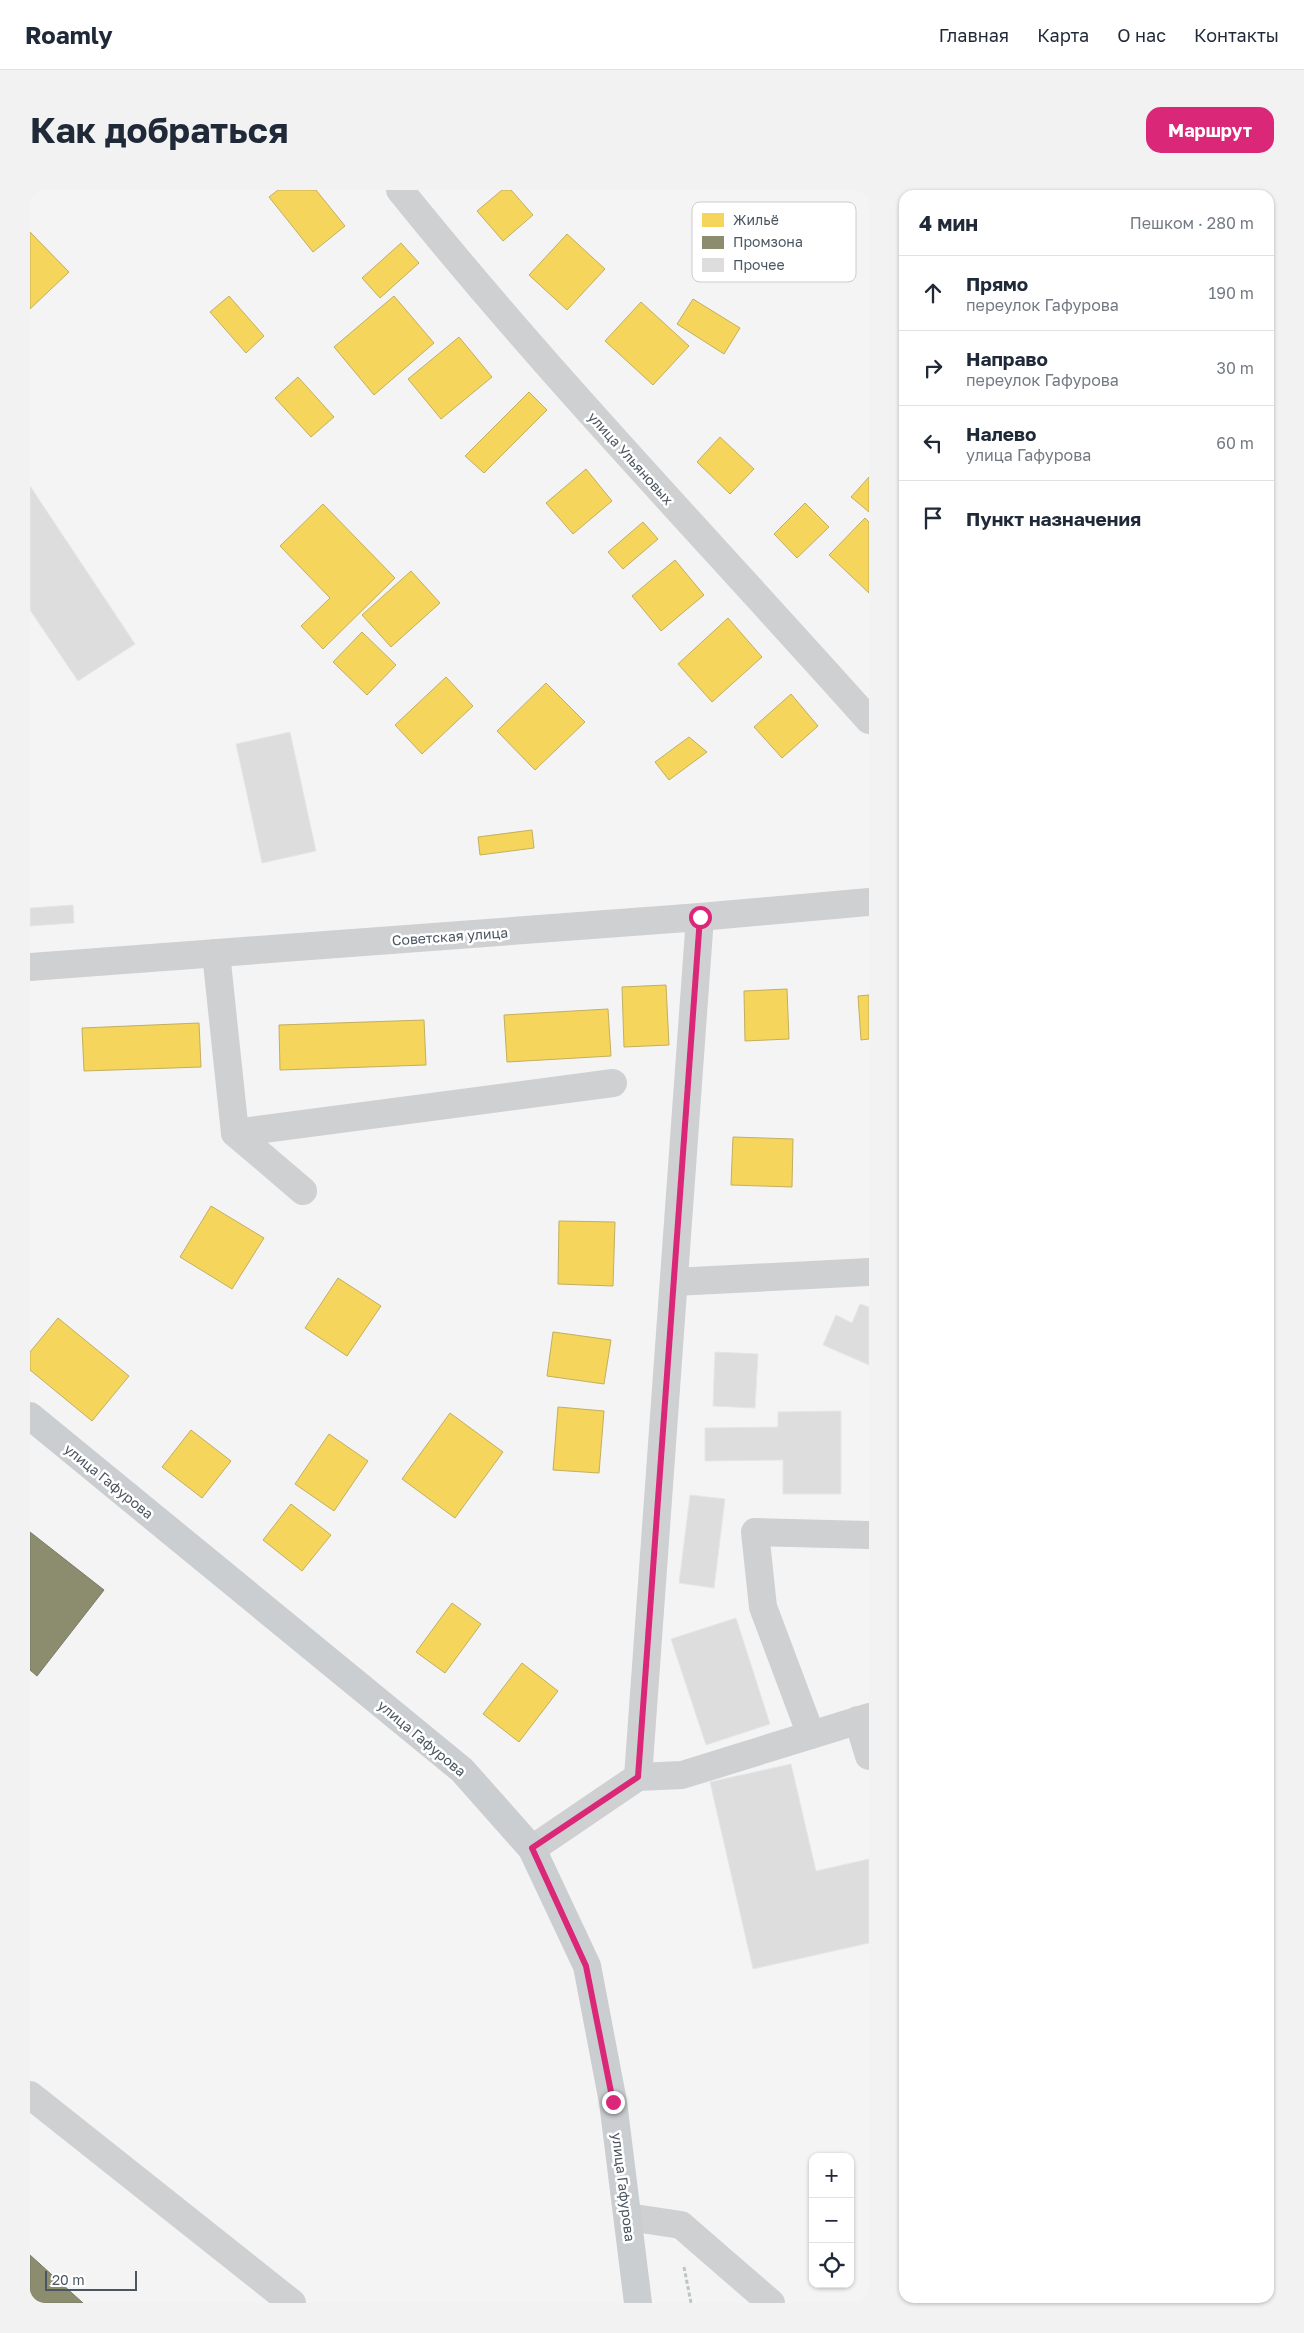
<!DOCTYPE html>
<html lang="ru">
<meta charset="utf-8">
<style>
body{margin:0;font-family:"Golos Text",sans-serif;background:#f2f2f3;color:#1f2937}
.controls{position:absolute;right:15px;bottom:15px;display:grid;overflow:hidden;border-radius:10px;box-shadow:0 1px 4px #0004}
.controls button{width:45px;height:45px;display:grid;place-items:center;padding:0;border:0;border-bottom:1px solid #e0e1e3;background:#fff;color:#1f2937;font:25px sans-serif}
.scale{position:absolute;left:15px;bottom:12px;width:92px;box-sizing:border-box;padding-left:5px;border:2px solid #4a5661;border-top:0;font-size:14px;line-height:18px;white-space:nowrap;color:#4a5661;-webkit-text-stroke:4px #fff;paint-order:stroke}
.stop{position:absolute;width:15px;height:15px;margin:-11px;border:4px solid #db2777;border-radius:50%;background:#fff}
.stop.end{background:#db2777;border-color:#fff;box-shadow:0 1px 5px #0008}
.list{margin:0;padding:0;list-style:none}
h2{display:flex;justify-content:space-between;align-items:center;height:65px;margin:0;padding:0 20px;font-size:21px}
h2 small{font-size:16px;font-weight:400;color:#747a83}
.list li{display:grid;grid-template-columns:32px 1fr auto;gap:15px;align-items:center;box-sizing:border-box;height:75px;padding:0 20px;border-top:1px solid #e0e1e3}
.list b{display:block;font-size:19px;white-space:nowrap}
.list p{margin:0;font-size:16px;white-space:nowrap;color:#747a83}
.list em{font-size:16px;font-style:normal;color:#747a83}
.icon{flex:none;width:28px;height:28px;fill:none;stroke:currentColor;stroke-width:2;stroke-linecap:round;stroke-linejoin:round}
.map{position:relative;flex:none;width:839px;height:2113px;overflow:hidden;border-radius:15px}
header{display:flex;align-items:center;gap:30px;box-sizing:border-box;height:70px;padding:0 25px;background:#fff;border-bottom:1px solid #e0e1e3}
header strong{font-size:24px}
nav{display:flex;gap:28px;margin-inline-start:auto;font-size:18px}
.intro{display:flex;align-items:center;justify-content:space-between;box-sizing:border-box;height:120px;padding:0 30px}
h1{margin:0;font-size:35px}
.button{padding:12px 22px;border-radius:15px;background:#db2777;color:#fff;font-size:18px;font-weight:700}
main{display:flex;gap:30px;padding:0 30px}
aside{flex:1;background:#fff;border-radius:15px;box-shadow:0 1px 4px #0004}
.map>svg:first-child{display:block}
.homes{fill:#f6d55c;stroke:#c2af5e}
.industry{fill:#8c8c6e;stroke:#787c6a}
.building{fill:#ddddde;stroke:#e5e6e7}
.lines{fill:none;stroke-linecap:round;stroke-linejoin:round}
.path{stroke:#bcc7c4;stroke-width:3;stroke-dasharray:4 2.5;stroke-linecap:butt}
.minor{stroke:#ced0d2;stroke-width:28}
.major{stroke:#caced1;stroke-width:28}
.route{stroke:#db2777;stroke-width:6}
.labels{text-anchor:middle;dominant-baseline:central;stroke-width:5;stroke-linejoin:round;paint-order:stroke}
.street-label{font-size:14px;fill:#4a5661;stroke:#fff}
.key{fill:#fff;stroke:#c9ccd0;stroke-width:1}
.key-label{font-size:14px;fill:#4a5661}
</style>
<header>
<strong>Roamly</strong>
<nav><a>Главная</a><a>Карта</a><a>О нас</a><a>Контакты</a></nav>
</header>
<div class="intro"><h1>Как добраться</h1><a class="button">Маршрут</a></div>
<main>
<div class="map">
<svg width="839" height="2113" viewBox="0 0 839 2113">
<rect width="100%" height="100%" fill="#f4f4f4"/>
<g class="homes">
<path d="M248,0H286L315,36L283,62L239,7Z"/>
<path d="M472,0H481L503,25L473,51L447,21Z"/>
<path d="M0,42L39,82L0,119Z"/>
<path d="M537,44L575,79L537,120L499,85Z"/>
<path d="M371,53L389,73L350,108L332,88Z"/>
<path d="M199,106L234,146L216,163L180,122Z"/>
<path d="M364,106L404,153L344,205L304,157Z"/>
<path d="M663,109L710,138L694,164L647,134Z"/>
<path d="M611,112L659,156L623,195L575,151Z"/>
<path d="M429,147L462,187L411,229L378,189Z"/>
<path d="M268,187L304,227L281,247L245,208Z"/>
<path d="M499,202L517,220L454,283L435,266Z"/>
<path d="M690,247L724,279L700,304L667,272Z"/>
<path d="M556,279L582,311L543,344L516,313Z"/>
<path d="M839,287V322L821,307Z"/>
<path d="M775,313L799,337L767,368L744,344Z"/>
<path d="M293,314L365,388L293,459L271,436L300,408L250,356Z"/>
<path d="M835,328L839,332V403L799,365Z"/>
<path d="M613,332L628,349L593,379L578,362Z"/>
<path d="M645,370L674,405L631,441L602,406Z"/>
<path d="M381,381L410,413L361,457L332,425Z"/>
<path d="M698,428L732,467L682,512L648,474Z"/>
<path d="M332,442L366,475L337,505L303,472Z"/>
<path d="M416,487L443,516L392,564L365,535Z"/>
<path d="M516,493L555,532L505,580L467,541Z"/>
<path d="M761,504L788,536L752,568L724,537Z"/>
<path d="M659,547L677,562L639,590L625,572Z"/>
<path d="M502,640L504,658L450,665L448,647Z"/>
<path d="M636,795L639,855L594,857L592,797Z"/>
<path d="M757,799L759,849L715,851L714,801Z"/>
<path d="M839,805V849L831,850L828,806Z"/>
<path d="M578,819L581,866L477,872L474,825Z"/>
<path d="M394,830L396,875L250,880L249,835Z"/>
<path d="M169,833L171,877L54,881L52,838Z"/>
<path d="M703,947L763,949L762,997L701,995Z"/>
<path d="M181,1016L234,1048L202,1099L150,1067Z"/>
<path d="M529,1031L585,1032L583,1096L528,1094Z"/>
<path d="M308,1088L351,1116L317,1166L275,1138Z"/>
<path d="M28,1128L99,1186L62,1231L0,1180V1162Z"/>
<path d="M523,1142L581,1150L574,1194L517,1186Z"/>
<path d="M528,1217L574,1221L569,1283L523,1280Z"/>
<path d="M420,1223L473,1262L425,1328L372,1289Z"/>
<path d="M161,1240L201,1271L172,1308L132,1277Z"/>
<path d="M299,1244L338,1271L304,1321L265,1294Z"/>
<path d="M261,1314L301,1345L272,1381L233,1350Z"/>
<path d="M422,1413L451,1434L415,1483L386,1462Z"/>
<path d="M492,1473L528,1501L489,1552L453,1524Z"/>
</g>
<g class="industry">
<path d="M0,1342L74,1400L7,1486L0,1480Z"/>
<path d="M0,2065L53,2113H0Z"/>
</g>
<g class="building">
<path d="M0,296L105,454L48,491L0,420Z"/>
<path d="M260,542L286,661L232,673L206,554Z"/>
<path d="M43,715L44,733L0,736V718Z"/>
<path d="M830,1114L839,1117V1175L793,1155L806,1125L822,1133Z"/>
<path d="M685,1162L728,1164L725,1218L683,1216Z"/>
<path d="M811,1221V1304H753V1270L675,1271V1238L748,1237V1222Z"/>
<path d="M660,1305L695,1309L684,1398L649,1393Z"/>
<path d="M706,1428L740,1534L676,1555L641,1449Z"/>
<path d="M761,1574L786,1681L839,1669V1753L723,1779L680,1592Z"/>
</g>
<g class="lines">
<path class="path" d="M654,2077L661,2113"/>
<g class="minor">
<path d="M370,0C518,184 682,354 839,530"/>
<path d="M186,763L205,943L583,893"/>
<path d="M0,777L670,727L839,712"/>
<path d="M205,943L273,1001"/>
<path d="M644,1092L839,1082"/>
<path d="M828,1530L839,1566"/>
<path d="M781,1545L733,1417L725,1342L839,1345"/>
<path d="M608,1587L652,1585L839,1527"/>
<path d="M502,1659L608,1587L670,727"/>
<path d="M0,1905L262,2113"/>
<path d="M598,2027L651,2035L741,2113"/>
</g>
<path class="major" d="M0,1226L432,1580L502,1659L557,1776L583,1912L608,2113"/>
</g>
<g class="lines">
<path class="route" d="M583,1912L556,1776L502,1658L608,1587L670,727"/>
</g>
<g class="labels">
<g class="street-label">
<text transform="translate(601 268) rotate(48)">улица Ульяновых</text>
<text transform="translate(420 746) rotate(-4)">Советская улица</text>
<text transform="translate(79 1291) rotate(39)">улица Гафурова</text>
<text transform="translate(392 1548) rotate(40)">улица Гафурова</text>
<text transform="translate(594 1997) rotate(83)">улица Гафурова</text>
</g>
</g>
<rect x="662" y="12" width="164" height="80" rx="8" class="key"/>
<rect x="672" y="23" width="22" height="14" fill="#f6d55c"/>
<rect x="672" y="46" width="22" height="13" fill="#8c8c6e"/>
<rect x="672" y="68" width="22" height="14" fill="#ddddde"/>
<g class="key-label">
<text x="703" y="35">Жильё</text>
<text x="703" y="57">Промзона</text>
<text x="703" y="80">Прочее</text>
</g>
</svg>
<div class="controls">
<button>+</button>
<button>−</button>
<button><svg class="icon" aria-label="locate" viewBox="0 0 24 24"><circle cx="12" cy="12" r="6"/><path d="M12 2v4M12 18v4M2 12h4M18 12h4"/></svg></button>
</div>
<div class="scale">20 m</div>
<div class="stop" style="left:670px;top:727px"></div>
<div class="stop end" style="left:583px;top:1912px"></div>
</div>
<aside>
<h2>4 мин<small>Пешком · 280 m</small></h2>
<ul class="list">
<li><svg class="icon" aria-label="ahead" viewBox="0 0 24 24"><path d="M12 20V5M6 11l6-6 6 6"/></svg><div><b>Прямо</b><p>переулок Гафурова</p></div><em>190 m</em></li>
<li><svg class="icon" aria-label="right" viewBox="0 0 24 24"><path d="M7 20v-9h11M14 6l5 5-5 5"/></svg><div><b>Направо</b><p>переулок Гафурова</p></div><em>30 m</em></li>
<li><svg class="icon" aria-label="left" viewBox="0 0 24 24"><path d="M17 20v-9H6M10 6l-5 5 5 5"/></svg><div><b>Налево</b><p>улица Гафурова</p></div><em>60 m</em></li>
<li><svg class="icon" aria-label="arrive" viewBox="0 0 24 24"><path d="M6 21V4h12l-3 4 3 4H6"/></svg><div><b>Пункт назначения</b></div></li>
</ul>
</aside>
</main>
